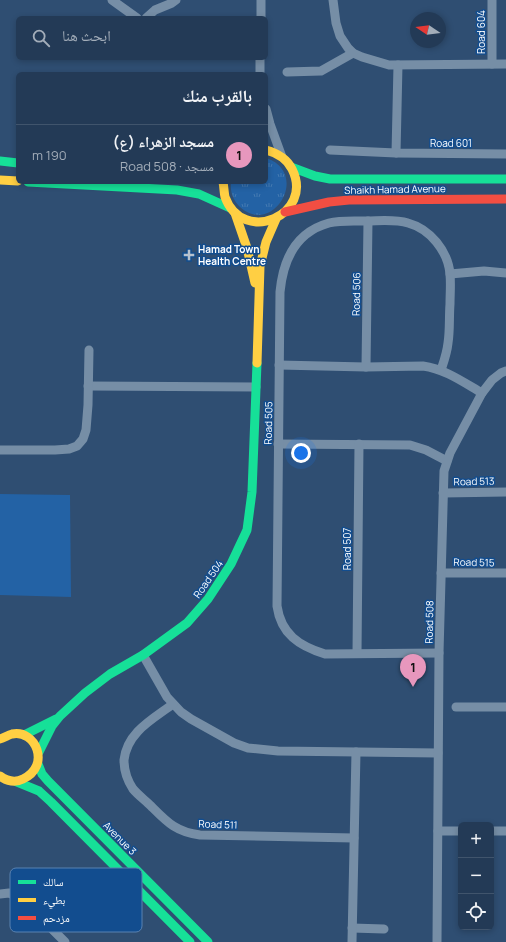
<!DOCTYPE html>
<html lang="ar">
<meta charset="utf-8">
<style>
body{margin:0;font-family:Manrope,"Noto Naskh Arabic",sans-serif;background:#2f4560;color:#f1f3f6;direction:rtl}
.controls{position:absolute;right:12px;bottom:12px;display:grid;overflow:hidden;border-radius:6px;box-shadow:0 2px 6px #0003}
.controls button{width:36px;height:36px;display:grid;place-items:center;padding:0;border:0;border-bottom:1px solid #40546c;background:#233a56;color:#f1f3f6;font:20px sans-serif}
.compass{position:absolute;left:410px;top:12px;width:36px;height:36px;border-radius:50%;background:#233a56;box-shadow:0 2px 6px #0003;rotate:283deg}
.you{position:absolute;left:301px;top:453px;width:14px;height:14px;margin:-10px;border:3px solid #fff;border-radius:50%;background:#1a73e8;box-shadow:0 0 0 6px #1a73e833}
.badge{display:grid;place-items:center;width:26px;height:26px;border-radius:50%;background:#e797bd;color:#111;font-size:13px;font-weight:700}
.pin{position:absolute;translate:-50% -33px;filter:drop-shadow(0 1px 2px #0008)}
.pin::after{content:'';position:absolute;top:21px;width:14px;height:12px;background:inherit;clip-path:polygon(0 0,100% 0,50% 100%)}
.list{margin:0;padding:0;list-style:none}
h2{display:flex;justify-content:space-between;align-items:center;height:52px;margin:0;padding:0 16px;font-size:17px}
h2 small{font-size:13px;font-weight:400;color:#a3adb9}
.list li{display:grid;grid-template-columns:26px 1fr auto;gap:12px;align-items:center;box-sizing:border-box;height:60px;padding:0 16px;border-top:1px solid #40546c}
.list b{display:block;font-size:15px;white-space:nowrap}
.list p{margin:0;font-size:13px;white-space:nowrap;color:#a3adb9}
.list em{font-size:13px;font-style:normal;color:#a3adb9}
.icon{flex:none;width:22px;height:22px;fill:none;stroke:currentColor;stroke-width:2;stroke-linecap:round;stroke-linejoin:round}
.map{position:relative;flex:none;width:506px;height:942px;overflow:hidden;direction:ltr}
.search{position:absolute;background:#233a56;box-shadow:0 2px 6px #0003;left:16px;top:16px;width:252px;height:44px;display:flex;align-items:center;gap:10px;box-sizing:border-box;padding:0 14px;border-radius:6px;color:#a3adb9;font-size:15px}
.panel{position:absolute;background:#233a56;box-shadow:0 2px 6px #0003;left:16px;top:72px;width:252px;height:112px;border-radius:6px;direction:rtl}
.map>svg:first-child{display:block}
.grass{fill:url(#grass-tufts)}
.pitch{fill:#2362a5}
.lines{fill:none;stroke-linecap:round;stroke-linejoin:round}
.street{stroke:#768ea6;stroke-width:9}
.fast{stroke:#16e098;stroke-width:9}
.slow{stroke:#ffcf43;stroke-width:9}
.jam{stroke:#f24e42;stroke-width:9}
.poi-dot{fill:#b6c1ce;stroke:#124d8f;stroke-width:1.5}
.labels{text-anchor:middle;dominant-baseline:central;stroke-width:3;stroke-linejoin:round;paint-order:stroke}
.street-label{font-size:10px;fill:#fff;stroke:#124d8f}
.poi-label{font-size:10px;font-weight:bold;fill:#fff;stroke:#124d8f;text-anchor:start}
.key{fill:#124d8f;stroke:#5982b1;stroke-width:1}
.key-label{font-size:11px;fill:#fff}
</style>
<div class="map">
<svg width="506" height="942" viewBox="0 0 506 942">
<defs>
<pattern id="grass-tufts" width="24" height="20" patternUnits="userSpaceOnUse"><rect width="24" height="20" fill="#2362a5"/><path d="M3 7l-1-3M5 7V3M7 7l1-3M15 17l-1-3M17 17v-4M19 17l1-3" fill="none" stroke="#447ab2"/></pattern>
</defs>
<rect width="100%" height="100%" fill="#2f4e72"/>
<path class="grass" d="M266,158C311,173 273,237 240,207C233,200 230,192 231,182H266Z"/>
<path class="pitch" d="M0,494L70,495L71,597L0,595Z"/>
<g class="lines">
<g class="street">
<path d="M112,0L137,18"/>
<path d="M333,0L336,23L340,36L348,48L353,53L362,57L389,65L506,64"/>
<path d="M146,18L155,10L172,3L176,0"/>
<path d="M261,18V0"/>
<path d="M492,64V0"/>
<path d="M287,72L321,71L353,53"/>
<path d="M260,74V58"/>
<path d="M266,109L270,124L282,157"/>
<path d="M330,150L396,153L506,154"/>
<path d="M396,153L398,65"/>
<path d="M450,274L484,271L506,273"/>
<path d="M279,365L366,367L423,366C445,369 463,382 482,393"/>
<path d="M366,367L368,221"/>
<path d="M88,386L256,387"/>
<path d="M278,444L410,445L426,450L447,461"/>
<path d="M0,450H55L69,449L77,446L83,439L86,430L88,405L89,350"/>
<path d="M443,493L506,492"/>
<path d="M441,573H506"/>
<path d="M357,653L359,444"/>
<path d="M439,653L325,654C299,646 281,634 277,606L280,292C283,260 296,232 329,223C341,220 354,221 366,221C379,221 395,219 408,223C430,229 448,251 450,274C451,284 450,294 450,304C449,317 450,331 448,343C447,353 444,361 441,370"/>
<path d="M143,655L167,697L181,712L191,719L234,743L248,748L278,751L438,753"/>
<path d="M173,704C153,719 127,732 124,760C124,770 127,780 133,789C138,795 145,800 151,806C167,822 176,832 200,835L354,838"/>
<path d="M456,707H506"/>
<path d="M438,831H461"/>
<path d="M491,831H506"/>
<path d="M0,894L9,893L21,898L65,942"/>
<path d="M352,928L384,929"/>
<path d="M352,942L356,752"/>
<path d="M437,942L439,653L444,471L450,453L482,393L492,380L501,373L506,371"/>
</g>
<g class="fast">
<path d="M0,161L18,163"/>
<path d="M291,167L315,176L330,179H506"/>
<path d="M28,182L177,190L199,194L230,208"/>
<path d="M24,735L56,719"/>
<path d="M39,752L52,726L60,716L85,693L110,674L143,655L187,623L208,599L231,564L247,530L252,492L257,363"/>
<path d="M38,764L42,774L48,781L208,942"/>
<path d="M17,782L39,791L51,802L190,942"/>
</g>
<g class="slow">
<path d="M0,180L18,181"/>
<path d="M223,182C224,187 224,193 225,197C243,246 315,215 292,169C287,159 277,153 266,150"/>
<path d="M235,213L247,248L255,283"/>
<path d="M257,363L260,266L266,242L276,219"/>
<path d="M0,739C4,738 8,735 12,734C36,729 51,766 23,779C15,783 7,781 0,776"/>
</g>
<path class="jam" d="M285,212L329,202L349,200L506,199"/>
</g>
<path class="poi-dot" d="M187 249h4v4h4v4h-4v4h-4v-4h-4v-4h4z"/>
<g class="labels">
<g class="street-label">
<text transform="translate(481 32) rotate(-90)">Road 604</text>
<text x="451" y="143">Road 601</text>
<text transform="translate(395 189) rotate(-1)">Shaikh Hamad Avenue</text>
<text transform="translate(356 294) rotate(-89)">Road 506</text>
<text transform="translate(268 423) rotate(-89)">Road 505</text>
<text transform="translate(474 481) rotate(-1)">Road 513</text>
<text transform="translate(347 549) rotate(-90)">Road 507</text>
<text transform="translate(474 562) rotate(1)">Road 515</text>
<text transform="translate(208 579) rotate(-55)">Road 504</text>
<text transform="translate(429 622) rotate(-89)">Road 508</text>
<text transform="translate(218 824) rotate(2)">Road 511</text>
<text transform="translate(120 838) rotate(45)">Avenue 3</text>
</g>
<g class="poi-label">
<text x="198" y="249">Hamad Town<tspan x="198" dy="12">Health Centre</tspan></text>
</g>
</g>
<rect x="10" y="868" width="132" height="64" rx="6" class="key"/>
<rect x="18" y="880" width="18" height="4" fill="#16e098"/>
<rect x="18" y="898" width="18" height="4" fill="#ffcf43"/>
<rect x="18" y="916" width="18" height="4" fill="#f24e42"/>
<g class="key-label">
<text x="43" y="886">سالك</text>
<text x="43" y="904">بطيء</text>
<text x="43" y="922">مزدحم</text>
</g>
</svg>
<div class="controls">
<button>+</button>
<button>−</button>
<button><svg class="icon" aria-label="locate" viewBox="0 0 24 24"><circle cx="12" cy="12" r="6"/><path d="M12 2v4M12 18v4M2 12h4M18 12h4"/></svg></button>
</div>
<svg class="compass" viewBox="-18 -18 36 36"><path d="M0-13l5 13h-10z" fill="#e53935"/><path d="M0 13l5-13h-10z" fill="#a3adb9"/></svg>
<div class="you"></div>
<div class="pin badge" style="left:413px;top:687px">1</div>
<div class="search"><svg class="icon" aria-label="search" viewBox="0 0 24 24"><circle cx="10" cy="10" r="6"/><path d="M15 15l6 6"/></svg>ابحث هنا</div>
<section class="panel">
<h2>بالقرب منك<small></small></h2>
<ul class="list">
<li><span class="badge">1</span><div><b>مسجد الزهراء (ع)</b><p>مسجد · Road 508</p></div><em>190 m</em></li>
</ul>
</section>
</div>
